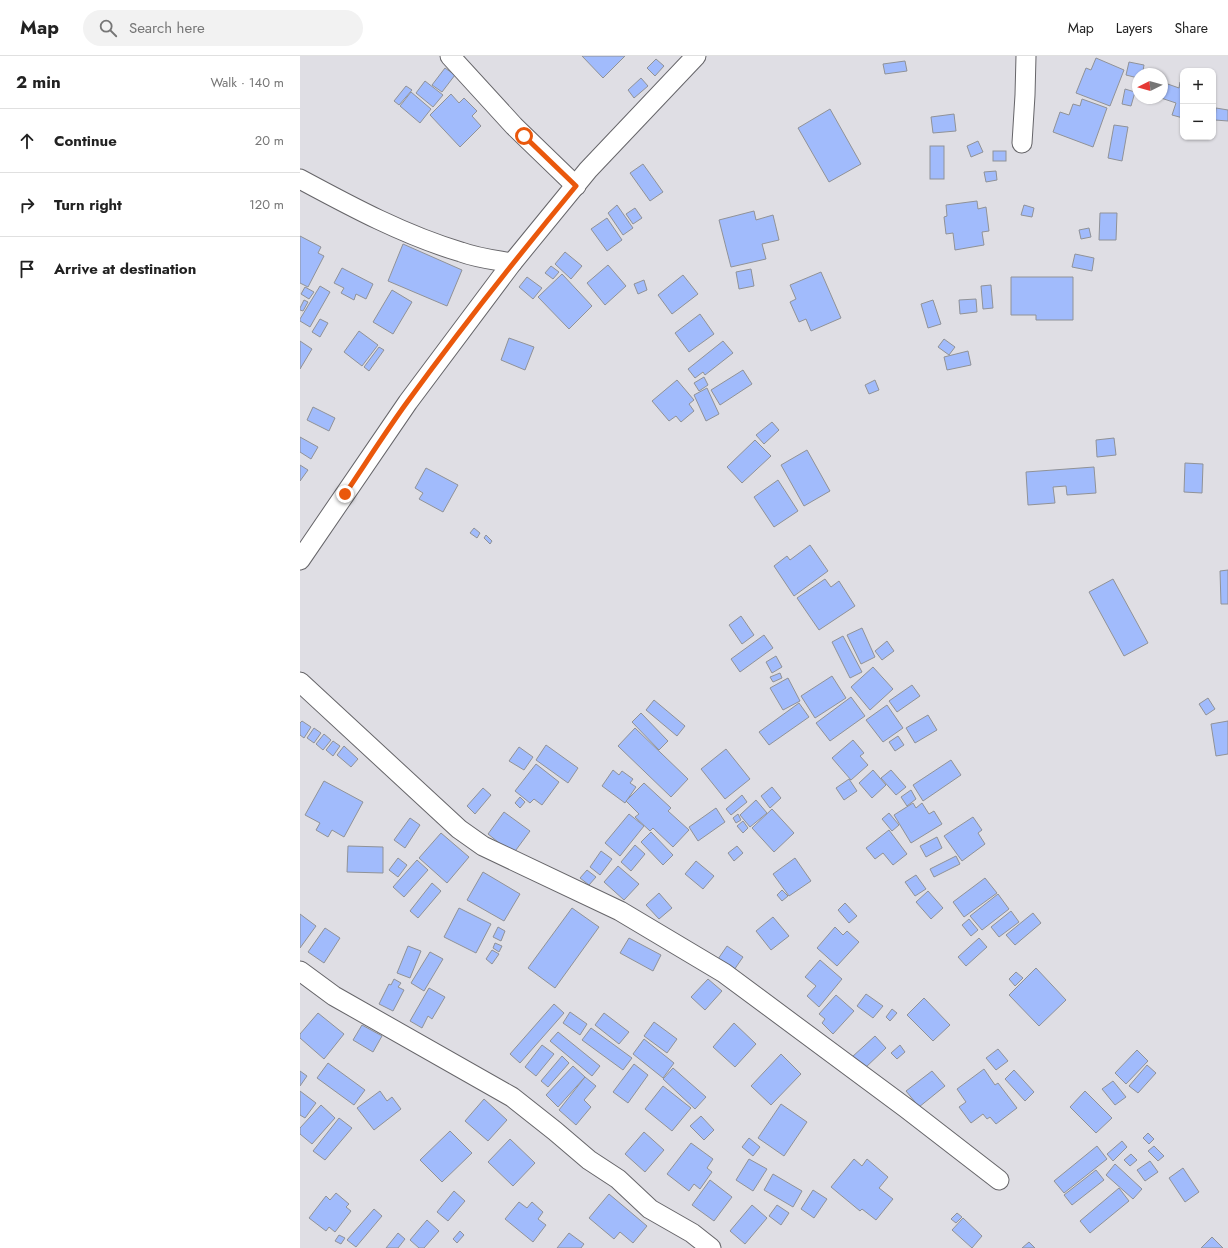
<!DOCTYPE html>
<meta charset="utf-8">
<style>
body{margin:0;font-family:Jost,sans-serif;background:#f2f2f2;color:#222}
.controls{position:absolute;right:12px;top:12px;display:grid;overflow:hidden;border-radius:8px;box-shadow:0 1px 3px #0004}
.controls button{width:36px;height:36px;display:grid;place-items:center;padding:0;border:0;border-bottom:1px solid #e0e0e0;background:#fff;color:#222;font:20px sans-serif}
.compass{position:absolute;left:832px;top:12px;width:36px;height:36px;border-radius:50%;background:#fff;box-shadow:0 1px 3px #0004;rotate:265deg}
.stop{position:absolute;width:12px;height:12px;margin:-9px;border:3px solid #ea580c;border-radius:50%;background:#fff}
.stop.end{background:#ea580c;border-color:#fff;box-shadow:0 1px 4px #0008}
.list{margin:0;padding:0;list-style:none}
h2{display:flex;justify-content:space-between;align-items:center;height:52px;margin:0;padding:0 16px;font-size:17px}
h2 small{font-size:13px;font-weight:400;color:#767676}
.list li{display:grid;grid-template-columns:26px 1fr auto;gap:12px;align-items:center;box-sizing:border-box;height:64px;padding:0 16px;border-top:1px solid #e0e0e0}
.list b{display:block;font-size:15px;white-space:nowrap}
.list em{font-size:13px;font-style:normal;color:#767676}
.icon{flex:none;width:22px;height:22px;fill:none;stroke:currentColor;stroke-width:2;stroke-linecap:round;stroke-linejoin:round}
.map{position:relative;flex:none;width:928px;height:1192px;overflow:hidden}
header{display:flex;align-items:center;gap:24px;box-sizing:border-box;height:56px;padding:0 20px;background:#fff;border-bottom:1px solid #e0e0e0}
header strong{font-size:19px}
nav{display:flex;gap:22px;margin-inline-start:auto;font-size:14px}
.search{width:280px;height:36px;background:#f2f2f2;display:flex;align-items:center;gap:10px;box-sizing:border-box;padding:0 14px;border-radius:22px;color:#767676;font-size:15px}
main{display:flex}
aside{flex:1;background:#fff}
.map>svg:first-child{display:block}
.building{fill:#a1bbfc;stroke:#909297}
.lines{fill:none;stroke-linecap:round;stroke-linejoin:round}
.street-casing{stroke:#666569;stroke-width:21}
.street{stroke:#fff;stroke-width:19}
.route{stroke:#ea580c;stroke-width:5}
</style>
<header>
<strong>Map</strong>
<div class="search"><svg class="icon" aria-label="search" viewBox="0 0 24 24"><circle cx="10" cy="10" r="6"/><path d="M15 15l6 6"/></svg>Search here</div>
<nav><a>Map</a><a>Layers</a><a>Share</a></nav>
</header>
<main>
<aside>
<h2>2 min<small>Walk · 140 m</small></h2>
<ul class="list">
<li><svg class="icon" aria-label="ahead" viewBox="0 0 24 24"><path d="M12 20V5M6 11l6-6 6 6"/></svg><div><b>Continue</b></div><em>20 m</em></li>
<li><svg class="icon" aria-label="right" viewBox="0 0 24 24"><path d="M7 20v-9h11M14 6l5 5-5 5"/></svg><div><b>Turn right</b></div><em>120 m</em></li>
<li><svg class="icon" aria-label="arrive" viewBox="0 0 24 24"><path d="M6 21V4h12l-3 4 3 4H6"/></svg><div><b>Arrive at destination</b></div></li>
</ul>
</aside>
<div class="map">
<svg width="928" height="1192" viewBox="0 0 928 1192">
<rect width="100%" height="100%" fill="#dfdee4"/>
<g class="building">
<path d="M282,0H325L303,22Z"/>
<path d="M796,2L824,14L810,50L776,37L786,12L791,14Z"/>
<path d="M356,3L364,10L355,20L347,12Z"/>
<path d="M605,5L607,15L585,18L583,8Z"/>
<path d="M829,6L844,9L843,15L853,18H838V22L826,19Z"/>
<path d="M145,12L155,19L142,36L132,29Z"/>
<path d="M341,22L348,30L334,42L328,34Z"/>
<path d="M125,25L143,39L133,51L116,37Z"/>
<path d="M862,26L879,32L880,26L883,27V62L872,59L876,47L861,42H862Z"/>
<path d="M106,30L112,34L99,49L94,45Z"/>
<path d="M825,33L835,36L831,50L822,48Z"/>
<path d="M111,36L131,53L120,67L100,50Z"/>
<path d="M151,38L159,47L164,42L177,55L172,60L181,70L160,91L130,59Z"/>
<path d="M782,43L807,52L793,91L753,76L760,56L769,59L773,48L780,50Z"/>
<path d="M916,52L928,54V65L915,64Z"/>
<path d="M530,53L561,108L529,126L498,72Z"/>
<path d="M654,58L656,75L633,77L631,61Z"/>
<path d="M814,69L828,71L822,105L808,102Z"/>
<path d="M678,85L683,96L671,101L667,90Z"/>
<rect x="630" y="90" width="14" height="33"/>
<rect x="693" y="95" width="13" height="10"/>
<path d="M343,108L363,136L350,145L330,117Z"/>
<path d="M696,115L697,124L686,126L684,116Z"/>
<path d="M677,145L678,153L686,151L689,175L682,176L684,189L655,194L653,177L646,178L644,161L647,160L646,149Z"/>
<path d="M317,149L333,172L323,179L308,157Z"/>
<path d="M724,149L734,152L732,161L721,159Z"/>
<path d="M335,152L342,162L333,168L326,158Z"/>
<path d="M454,155L456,164L473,159L479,184L462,188L466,203L431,211L419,164Z"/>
<path d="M800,157H817L816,184H799Z"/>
<path d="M307,162L322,184L307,195L291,173Z"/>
<path d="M789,172L791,181L781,183L779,174Z"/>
<path d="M0,180L21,191L18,197L24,200L8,231L0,227Z"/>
<path d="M103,188L162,214L147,250L88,225Z"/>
<path d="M265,196L282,210L271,223L255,208Z"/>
<path d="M775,198L794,202L792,215L772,211Z"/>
<path d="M308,209L326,230L305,249L287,227Z"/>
<path d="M251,210L259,216L253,223L245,217Z"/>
<path d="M42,212L73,228L66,243L56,238L54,244L41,237L44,232L34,227Z"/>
<path d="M451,213L454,230L439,233L436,216Z"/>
<path d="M521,216L541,262L511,275L506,263L499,266L490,246L496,243L490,229Z"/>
<path d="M262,218L292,250L269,273L238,241Z"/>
<path d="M383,219L398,238L372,258L358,239Z"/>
<path d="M227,221L242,232L233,243L219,231Z"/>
<path d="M711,221H773V264H736V259H711Z"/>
<path d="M344,224L347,234L338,238L334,228Z"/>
<path d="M691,229L693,252L683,253L681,230Z"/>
<path d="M20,230L30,236L10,271L0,265V263Z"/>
<path d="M5,231L14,236L9,243L1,238Z"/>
<path d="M92,234L112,246L93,278L73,266Z"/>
<path d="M676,243L677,256L660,258L659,244Z"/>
<path d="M4,244L8,246L3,255L0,254V252Z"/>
<path d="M633,244L641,268L628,272L621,248Z"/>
<path d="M400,258L414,278L389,296L375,277Z"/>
<path d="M20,263L28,267L20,281L12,276Z"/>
<path d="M59,275L78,289L62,310L44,296Z"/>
<path d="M209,282L234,291L225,314L201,304Z"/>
<path d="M644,283L655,291L649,299L638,291Z"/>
<path d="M0,285L12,293L0,313Z"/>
<path d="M423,285L433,297L405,319L403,316L395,322L388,313Z"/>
<path d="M79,291L84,294L69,315L64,311Z"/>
<path d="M668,295L671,309L647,314L644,301Z"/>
<path d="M443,314L452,328L420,349L411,334Z"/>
<path d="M404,321L408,329L399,335L394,327Z"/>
<path d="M377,324L394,344L389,348L394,355L381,366L376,360L369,365L352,345Z"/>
<path d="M575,324L579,334L569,338L565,329Z"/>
<path d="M407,332L419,358L406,365L394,339Z"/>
<path d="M13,351L35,362L29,375L7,364Z"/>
<path d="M472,366L479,374L464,388L456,379Z"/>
<path d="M0,381L18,391L11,403L0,396Z"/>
<path d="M814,382L816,399L797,401L796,384Z"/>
<path d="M455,384L471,400L442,427L427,411Z"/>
<path d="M507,394L530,435L504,450L481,409Z"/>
<path d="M885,407L903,408L902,437L884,436Z"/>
<path d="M0,409L8,414L0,425Z"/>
<path d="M794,411L796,437L767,439L766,430L753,431L755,447L728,449L726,416Z"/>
<path d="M126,412L158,429L143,456L119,443L123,437L115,432Z"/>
<path d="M478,424L498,455L474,471L454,441Z"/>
<path d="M174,472L180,477L177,482L170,477Z"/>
<path d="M186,479L192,485L190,488L184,482Z"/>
<path d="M510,489L528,515L494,540L474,510L487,500L490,504Z"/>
<path d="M928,514V548H921L920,515Z"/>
<path d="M525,523L531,531L539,525L555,550L519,574L497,542Z"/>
<path d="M813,523L848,587L824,600L789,536Z"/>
<path d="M441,560L454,579L442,588L429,569Z"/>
<path d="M562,572L575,601L561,608L547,579Z"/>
<path d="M464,579L473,592L440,616L431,603Z"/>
<path d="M543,580L562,616L550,622L532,586Z"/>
<path d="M587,585L594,595L582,604L575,595Z"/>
<path d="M476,600L482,611L472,617L466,606Z"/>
<path d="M573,611L593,633L570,654L551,631Z"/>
<path d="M480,617L482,622L473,626L470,621Z"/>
<path d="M532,620L546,642L515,662L501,640Z"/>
<path d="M488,622L500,645L483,654L470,632Z"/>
<path d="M612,629L620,640L597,656L589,645Z"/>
<path d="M551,641L565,660L530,685L516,667Z"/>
<path d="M908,642L915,653L906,659L899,648Z"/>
<path d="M354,644L385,670L377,680L346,654Z"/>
<path d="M499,647L509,661L469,689L459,676Z"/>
<path d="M587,649L603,672L583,686L566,664Z"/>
<path d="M341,657L368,685L359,694L332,666Z"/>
<path d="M628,659L637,674L615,687L606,672Z"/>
<path d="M2,665L11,671L4,682L0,679V667Z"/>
<path d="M928,665V698L916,700L911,668Z"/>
<path d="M14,672L21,677L14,687L7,682Z"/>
<path d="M335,672L388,723L371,741L318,690Z"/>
<path d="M24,678L31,684L23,694L16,688Z"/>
<path d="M598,680L604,689L595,695L589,686Z"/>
<path d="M553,684L564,697L560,700L568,709L551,724L532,702Z"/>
<path d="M33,685L40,690L33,700L26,694Z"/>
<path d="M246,689L278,712L268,727L236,704Z"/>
<path d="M44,690L58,703L51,711L37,699Z"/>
<path d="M219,691L233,701L224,714L209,705Z"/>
<path d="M426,693L450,723L425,743L401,713Z"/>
<path d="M651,704L661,719L623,745L613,729Z"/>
<path d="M236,708L259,726L242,749L234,743L230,747L215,735Z"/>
<path d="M313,714L319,719L322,715L333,723L330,727L336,731L325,747L302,730Z"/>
<path d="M573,714L586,729L572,742L559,727Z"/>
<path d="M591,714L606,731L596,739L581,722Z"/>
<path d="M549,723L557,735L544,744L536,732Z"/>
<path d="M24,725L63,746L44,781L32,774L28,781L16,774L20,767L5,759Z"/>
<path d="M344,727L371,752L368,755L389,774L373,791L353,772L350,775L335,761L339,758L326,745Z"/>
<path d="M472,731L481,742L470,752L461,740Z"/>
<path d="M183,732L191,739L175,758L167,750Z"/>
<path d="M611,734L616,743L607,750L601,741Z"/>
<path d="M442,739L447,746L431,759L426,753Z"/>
<path d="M220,741L225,746L220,752L215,747Z"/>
<path d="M456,744L467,757L450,771L440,759Z"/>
<path d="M613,747L616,752L622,747L629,758L634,755L642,768L611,787L594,759Z"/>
<path d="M416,752L425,766L398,785L389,771Z"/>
<path d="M472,753L494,777L474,796L452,772Z"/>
<path d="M204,756L230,775L213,798L188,778Z"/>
<path d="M589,757L599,769L592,775L582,763Z"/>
<path d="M329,758L344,770L320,800L305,787Z"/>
<path d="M438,758L441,764L436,767L433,762Z"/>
<path d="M673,761L682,774L678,777L685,788L662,805L644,780Z"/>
<path d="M110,762L120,769L105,792L94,784Z"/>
<path d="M443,765L448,772L443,777L437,770Z"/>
<path d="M589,774L607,798L593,809L583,797L575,803L566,792Z"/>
<path d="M351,776L373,799L363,809L341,786Z"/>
<path d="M141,777L169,801L147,827L119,802Z"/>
<path d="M637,781L642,792L626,801L620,790Z"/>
<path d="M335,789L345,798L331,815L321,806Z"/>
<path d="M48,790L83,791V817L47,816Z"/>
<path d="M437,790L443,797L434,805L428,797Z"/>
<path d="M301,795L312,803L300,819L290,811Z"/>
<path d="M656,800L660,808L634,821L630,813Z"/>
<path d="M98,802L107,809L98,821L89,814Z"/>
<path d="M495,802L511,825L489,840L473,818Z"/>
<path d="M117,804L128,814L104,841L93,831Z"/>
<path d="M396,805L414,820L403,833L385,818Z"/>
<path d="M318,810L339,828L324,844L304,826Z"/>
<path d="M287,814L296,821L289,829L280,822Z"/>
<path d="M183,816L220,838L204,865L167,844Z"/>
<path d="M616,819L626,833L615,840L605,826Z"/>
<path d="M685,822L697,837L664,861L653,846Z"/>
<path d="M132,827L141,835L118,862L110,855Z"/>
<path d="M482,834L488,840L482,845L477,839Z"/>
<path d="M628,835L643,852L631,863L616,846Z"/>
<path d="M359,837L372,852L359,863L346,849Z"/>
<path d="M698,838L709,853L682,874L670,860Z"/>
<path d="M545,847L557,860L549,867L538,854Z"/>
<path d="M159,852L191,868L176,897L144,881Z"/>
<path d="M272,852L299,871L255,932L228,912Z"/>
<path d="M711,855L719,866L699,881L691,871Z"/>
<path d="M733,857L741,867L715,889L706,879Z"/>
<path d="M0,858L16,870L0,892Z"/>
<path d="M473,861L489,880L471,894L456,875Z"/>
<path d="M669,863L678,874L671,880L662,869Z"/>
<path d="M198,871L205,875L201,885L193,881Z"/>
<path d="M535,871L543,879L547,875L559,886L537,910L517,892Z"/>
<path d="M25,872L40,882L24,907L8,896Z"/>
<path d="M329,882L361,899L353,915L320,897Z"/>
<path d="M679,882L687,891L666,910L658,901Z"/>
<path d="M195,887L202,890L199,896L193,892Z"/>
<path d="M108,890L121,895L110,922L97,917Z"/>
<path d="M427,890L443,901L434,914L418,903Z"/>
<path d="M192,894L199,898L192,908L186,903Z"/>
<path d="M130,896L143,903L124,935L111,927Z"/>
<path d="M520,904L542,923L519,951L507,940L516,930L505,921Z"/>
<path d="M736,912L766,944L739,970L709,939Z"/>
<path d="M716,916L723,922L715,930L709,923Z"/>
<path d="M94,923L101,927L98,931L104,934L93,955L79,948L89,928L91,929Z"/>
<path d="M408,923L422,935L405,954L391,941Z"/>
<path d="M129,932L145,941L132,963L128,960L122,972L110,965Z"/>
<path d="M566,938L583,950L573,962L557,950Z"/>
<path d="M536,939L554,955L533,978L522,967L525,963L519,958Z"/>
<path d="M624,942L650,969L633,985L607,959Z"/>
<path d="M254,948L264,957L220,1007L210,998Z"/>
<path d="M592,953L597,957L590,965L586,961Z"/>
<path d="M270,956L287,968L280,979L263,967Z"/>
<path d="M18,957L44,978L24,1003L0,982V978Z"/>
<path d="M304,957L329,976L319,988L295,969Z"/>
<path d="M354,966L377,983L367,997L344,980Z"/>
<path d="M434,967L456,988L435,1011L413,991Z"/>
<path d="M62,969L82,980L73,996L53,984Z"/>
<path d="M291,972L332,1002L323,1014L282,984Z"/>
<path d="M258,976L300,1010L292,1020L250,985Z"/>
<path d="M575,980L586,992L564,1013L552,1001Z"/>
<path d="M344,983L374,1007L363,1022L333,998Z"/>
<path d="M242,989L254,998L236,1020L225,1011Z"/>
<path d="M600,989L605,996L597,1003L591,997Z"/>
<path d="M698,993L708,1005L696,1014L686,1002Z"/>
<path d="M837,994L848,1005L826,1028L815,1017Z"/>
<path d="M481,998L501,1018L471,1049L451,1030Z"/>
<path d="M262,1000L269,1007L248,1031L241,1025Z"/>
<path d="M28,1007L65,1034L54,1049L17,1022Z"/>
<path d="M334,1008L348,1019L328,1047L313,1036Z"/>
<path d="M847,1009L856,1017L838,1037L829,1030Z"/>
<path d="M273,1010L285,1021L258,1051L246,1039Z"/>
<path d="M373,1012L406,1041L395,1053L363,1023Z"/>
<path d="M684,1013L695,1029L698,1027L717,1052L696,1068L690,1061L687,1063L683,1058L671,1067L659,1051L666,1046L657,1033Z"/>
<path d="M714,1014L734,1036L725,1045L705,1023Z"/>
<path d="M0,1015L7,1020L0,1030Z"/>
<path d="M632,1015L645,1030L619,1051L606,1035Z"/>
<path d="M285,1021L296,1030L284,1044L291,1051L276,1069L259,1054Z"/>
<path d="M813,1025L826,1041L815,1049L802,1033Z"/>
<path d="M363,1030L391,1052L372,1075L345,1053Z"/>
<path d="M0,1035L16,1047L5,1062L0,1059Z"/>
<path d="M80,1035L87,1045L92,1041L101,1053L74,1074L57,1052Z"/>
<path d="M785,1035L812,1062L796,1077L770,1051Z"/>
<path d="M184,1043L207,1064L188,1085L165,1065Z"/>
<path d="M481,1048L507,1066L484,1100L458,1082Z"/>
<path d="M21,1049L35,1062L12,1088L0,1078V1072Z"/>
<path d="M401,1060L414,1074L404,1084L390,1070Z"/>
<path d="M39,1062L52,1072L25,1104L13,1095Z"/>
<path d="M150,1075L172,1097L142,1126L120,1104Z"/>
<path d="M344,1076L364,1094L345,1116L325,1098Z"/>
<path d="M848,1077L854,1083L849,1088L843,1082Z"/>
<path d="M449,1082L460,1091L453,1100L442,1091Z"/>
<path d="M210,1083L235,1107L213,1130L188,1106Z"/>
<path d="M822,1085L827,1091L813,1105L807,1098Z"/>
<path d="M391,1087L413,1103L407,1112L412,1116L400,1133L394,1128L389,1135L367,1118Z"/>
<path d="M797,1090L807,1103L764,1137L754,1125Z"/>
<path d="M854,1090L864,1100L858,1105L848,1095Z"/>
<path d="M831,1098L837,1104L830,1110L824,1104Z"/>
<path d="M449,1103L467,1113L453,1135L436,1124Z"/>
<path d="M554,1103L562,1110L567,1103L588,1121L579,1132L593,1143L576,1164L562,1153L560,1155L531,1131Z"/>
<path d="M850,1105L858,1116L845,1125L837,1114Z"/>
<path d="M815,1108L842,1133L833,1143L806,1119Z"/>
<path d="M883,1112L899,1136L885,1146L869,1122Z"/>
<path d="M796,1114L804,1124L772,1149L764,1139Z"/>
<path d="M473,1118L502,1135L493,1151L464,1134Z"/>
<path d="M410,1124L432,1141L414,1165L392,1149Z"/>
<path d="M819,1132L829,1145L790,1177L780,1165Z"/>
<path d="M513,1134L527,1143L514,1162L501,1153Z"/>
<path d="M154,1135L165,1145L148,1165L137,1156Z"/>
<path d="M36,1137L49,1148L46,1151L51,1155L35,1176L29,1171L26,1175L9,1162L26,1140L30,1144Z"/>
<path d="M309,1138L347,1170L333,1187L320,1176L314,1183L289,1162Z"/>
<path d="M219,1146L227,1152L232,1146L243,1156L238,1163L246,1169L233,1186L205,1163Z"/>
<path d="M452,1149L467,1162L445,1188L430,1175Z"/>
<path d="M477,1149L489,1157L481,1169L469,1160Z"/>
<path d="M74,1153L82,1160L56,1191L47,1184Z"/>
<path d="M657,1157L662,1161L656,1167L651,1163Z"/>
<path d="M663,1162L682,1180L672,1192L652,1174Z"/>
<path d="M127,1164L139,1175L124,1192H119L110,1184Z"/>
<path d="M160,1175L164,1179L157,1187L153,1183Z"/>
<path d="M98,1177L105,1183L98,1192H86Z"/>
<path d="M269,1177L284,1188L281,1192H257Z"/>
<path d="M39,1179L45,1182L41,1188L35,1185Z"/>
<path d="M912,1181L923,1192H901Z"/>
<path d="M729,1186L735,1192H722Z"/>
</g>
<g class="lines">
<g class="street-casing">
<g id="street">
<path d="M150,0L214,70L276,130"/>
<path d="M722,87L725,39L726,0"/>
<path d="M0,123C52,151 104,179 161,196C177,202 195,204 212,207"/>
<path d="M0,504L108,346L212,207L288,114L396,0"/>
<path d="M0,626L159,773L183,790L320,855L424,917L606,1052L699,1124"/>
<path d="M0,915L34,940L212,1041L255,1075L289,1104L318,1123L350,1153L392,1177L411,1192"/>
</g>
</g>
<use href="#street" class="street"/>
</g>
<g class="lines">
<path class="route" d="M45,438C66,407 86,375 108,345C162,271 218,200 276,130L224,80"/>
</g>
</svg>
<div class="controls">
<button>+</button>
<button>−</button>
</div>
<svg class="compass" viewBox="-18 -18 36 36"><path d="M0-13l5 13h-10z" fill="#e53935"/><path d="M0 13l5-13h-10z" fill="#767676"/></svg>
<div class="stop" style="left:224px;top:80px"></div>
<div class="stop end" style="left:45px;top:438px"></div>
</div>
</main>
